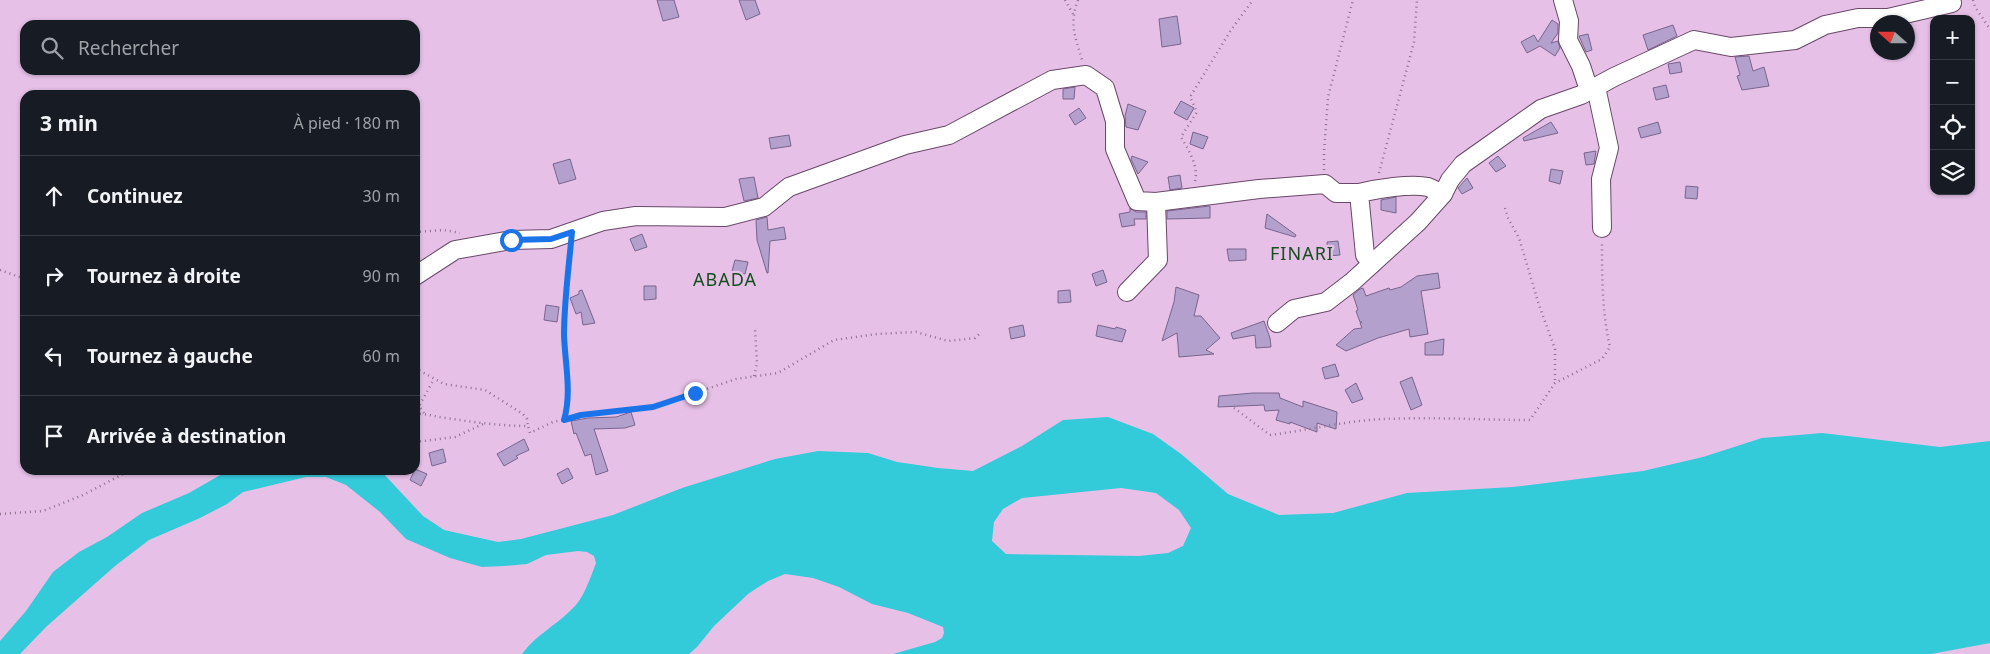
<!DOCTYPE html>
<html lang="fr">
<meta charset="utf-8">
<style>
body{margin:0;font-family:"Noto Sans",sans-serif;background:#20242c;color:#f1f3f6}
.controls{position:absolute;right:15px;top:15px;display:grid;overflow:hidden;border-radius:10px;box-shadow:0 1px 4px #0004}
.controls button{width:45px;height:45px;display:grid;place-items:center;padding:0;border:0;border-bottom:1px solid #363941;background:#171b24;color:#f1f3f6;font:25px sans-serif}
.compass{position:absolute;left:1870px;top:15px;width:45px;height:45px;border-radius:50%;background:#171b24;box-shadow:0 1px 4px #0004;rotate:291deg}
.stop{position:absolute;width:15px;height:15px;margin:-11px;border:4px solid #1a73e8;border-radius:50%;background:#fff}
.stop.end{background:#1a73e8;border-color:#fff;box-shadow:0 1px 5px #0008}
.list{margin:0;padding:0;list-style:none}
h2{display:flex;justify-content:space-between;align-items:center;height:65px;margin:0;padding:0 20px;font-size:21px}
h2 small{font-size:16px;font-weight:400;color:#9ea1a6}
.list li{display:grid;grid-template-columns:32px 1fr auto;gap:15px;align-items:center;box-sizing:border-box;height:80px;padding:0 20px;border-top:1px solid #363941}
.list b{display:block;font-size:19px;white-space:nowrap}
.list em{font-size:16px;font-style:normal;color:#9ea1a6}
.icon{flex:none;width:28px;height:28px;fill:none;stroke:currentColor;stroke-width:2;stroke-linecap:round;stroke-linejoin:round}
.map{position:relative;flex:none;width:1990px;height:654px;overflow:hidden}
.search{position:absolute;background:#171b24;box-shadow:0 1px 4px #0004;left:20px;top:20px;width:400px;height:55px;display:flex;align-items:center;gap:12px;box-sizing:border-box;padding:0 18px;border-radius:15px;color:#9ea1a6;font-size:19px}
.panel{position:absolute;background:#171b24;box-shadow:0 1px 4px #0004;left:20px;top:90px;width:400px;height:385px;border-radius:15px}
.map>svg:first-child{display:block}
.water{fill:#33cada;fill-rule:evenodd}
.building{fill:#b4a0cc;stroke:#78658e}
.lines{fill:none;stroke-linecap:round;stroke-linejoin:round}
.minor-casing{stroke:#694869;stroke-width:20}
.path{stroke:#8d738e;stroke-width:2.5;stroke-dasharray:1 4;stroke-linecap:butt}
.minor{stroke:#fff;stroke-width:18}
.route{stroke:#1a73e8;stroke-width:6}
.labels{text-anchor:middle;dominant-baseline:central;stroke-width:4.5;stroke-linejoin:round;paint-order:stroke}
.quarter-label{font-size:18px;letter-spacing:1px;fill:#144f1d;stroke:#e6c0e7}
</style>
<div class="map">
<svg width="1990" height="654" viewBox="0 0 1990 654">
<rect width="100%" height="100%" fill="#e6c0e7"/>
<path class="water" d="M1108,417L1153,434L1181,454L1228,494L1279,515L1333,513L1407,493L1513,487L1643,471L1703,457L1762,438L1822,433L1940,447L1990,441V643L1931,654H893L935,642L942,638L944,633L943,627L908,613L872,604L839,587L813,578L785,574L768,581L748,594L714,626L697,647L689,654H522C537,634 554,627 571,610C584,599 590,578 596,563L594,556L587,552L578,551L546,555L527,564L504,566L482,567L450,558L406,539L380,512L346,485L326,477H306L243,492L227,504L200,518L149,540L115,566L46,627L20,654H0V641L26,611L53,572L79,552L107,537L142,513L189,493L222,474L234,470H380L423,516L444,530L498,542L521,539L613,515L682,488L775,459L818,451L868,453L897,462L938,468L973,471L1022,446L1063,420ZM1121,488L1156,493L1179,510L1191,528L1183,546L1168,553L1139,556L1006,554L992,541L994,522L1003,509L1022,498Z"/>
<g class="building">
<path d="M657,0H674L679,17L663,21Z"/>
<path d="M739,0H755L760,14L746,20Z"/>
<path d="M1177,16L1181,44L1162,47L1159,19Z"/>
<path d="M1552,20L1558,24V33L1551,43L1558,41L1560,48L1555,56L1540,46L1527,53L1521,42L1534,35L1538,42Z"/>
<path d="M1673,25L1677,36L1648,50L1643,35Z"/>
<path d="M1588,34L1592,50L1586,52L1579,36Z"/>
<path d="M1749,56L1753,71L1764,67L1769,86L1742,90L1737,76L1740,75L1735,57Z"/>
<path d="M1680,62L1682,72L1670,74L1668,64Z"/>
<path d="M1666,85L1669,97L1656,100L1653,88Z"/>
<path d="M1075,87L1074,99H1063V89Z"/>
<path d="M1181,101L1194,108L1187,120L1174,113Z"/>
<path d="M1128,104L1146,111L1138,130L1126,127L1125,116Z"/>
<path d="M1079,108L1086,118L1075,125L1069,115Z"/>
<path d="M1551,122L1558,133L1524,141L1523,138Z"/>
<path d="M1658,122L1661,133L1641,138L1638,128Z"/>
<path d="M1193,132L1208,137L1203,149L1190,144Z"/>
<path d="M789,135L791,146L771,149L769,138Z"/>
<path d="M1596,151L1594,164L1586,165L1584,153Z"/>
<path d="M1132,156L1148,162L1138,174L1131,159Z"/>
<path d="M1498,156L1506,166L1496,172L1489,163Z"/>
<path d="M570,159L576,179L559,184L553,164Z"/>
<path d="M1551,169L1563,171L1560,184L1549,181Z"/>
<path d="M1180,175L1182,188L1170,190L1168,177Z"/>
<path d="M754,177L758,198L744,201L739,179Z"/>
<path d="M1467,178L1473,188L1462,194L1458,188Z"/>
<path d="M1686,186L1698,187L1697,199L1685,198Z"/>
<path d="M1396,197V213L1381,210V200Z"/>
<path d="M1210,206V218L1167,219V211Z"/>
<path d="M1130,208L1136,212H1146V219H1134L1135,225L1122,227L1119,214L1130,212Z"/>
<path d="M1267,214L1296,235L1295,237L1265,228Z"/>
<path d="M767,217L768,230L784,227L786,239L770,241L768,273H767L757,240L756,220Z"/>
<path d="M642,234L647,247L635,251L630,239Z"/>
<path d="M1338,241L1340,255L1328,256L1327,242Z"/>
<path d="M1227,249H1246V260L1229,261Z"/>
<path d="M735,260L748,262L745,274L732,271Z"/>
<path d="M1103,270L1107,282L1096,286L1092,274Z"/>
<path d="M1438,273L1440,288L1421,291L1428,334L1410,337L1409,329L1378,338L1346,351L1336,345L1354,329L1362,328L1360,323L1362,322H1360L1356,311L1358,310L1353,295L1360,289L1363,288L1366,296L1389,288L1390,290L1401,287L1417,276Z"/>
<path d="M644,286H656V299L644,300Z"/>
<path d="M1176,287L1199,295L1194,316H1201L1220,338L1206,350L1214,354L1179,357L1177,333L1162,341L1174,302Z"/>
<path d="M582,290L595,323L583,325L581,312L576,314L570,298L579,294V291Z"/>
<path d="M1070,290L1071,302L1058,303V291Z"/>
<path d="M546,305L559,307L557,322L544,320Z"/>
<path d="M1264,321L1270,338L1271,347L1256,348L1255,335L1233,339L1231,333Z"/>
<path d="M1023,325L1025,336L1011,339L1009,328Z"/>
<path d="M1098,325L1115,329L1116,327L1126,330L1122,342L1096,336Z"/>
<path d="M1444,339L1443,355H1425V343Z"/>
<path d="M1335,364L1339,376L1325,379L1322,368Z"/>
<path d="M1412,377L1422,405L1411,410L1400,382Z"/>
<path d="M1356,383L1363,399L1352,403L1345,390Z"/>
<path d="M1253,393H1279L1280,398L1303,407V401L1337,412L1336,429L1317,423V432L1290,422V424L1276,420L1279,410L1265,411L1264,405L1218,407L1219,396Z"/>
<path d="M631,412L635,425L625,428L594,429L608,471L596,475L591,454L585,456L576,433L574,434L571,421L588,418L616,417Z"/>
<path d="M524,439L529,450L516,456L518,458L504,466L497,454Z"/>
<path d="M443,449L446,462L432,466L429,453Z"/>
<path d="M568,468L573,478L562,484L557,474Z"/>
<path d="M415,469L427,474L421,486L410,480Z"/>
</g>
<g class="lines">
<g class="minor-casing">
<g id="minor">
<path d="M1563,0L1569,21L1568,40L1581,66L1589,90"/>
<path d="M1596,87L1609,148L1601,179L1602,228"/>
<path d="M1372,264L1365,255L1359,193C1376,189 1411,183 1428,187C1433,189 1438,192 1443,194"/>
<path d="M415,276L455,250L511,240L551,239L603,221L636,216L725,217L764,207L789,187L905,145L949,135L1052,80L1086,75L1105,88L1115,121V149L1137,201L1156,202"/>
<path d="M1127,292L1158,260L1156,202L1259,189L1325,184L1336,193H1359"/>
<path d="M1277,323L1294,309L1326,302L1352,282L1418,222L1443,194L1450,180L1463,164L1541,109L1581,95L1614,77L1694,40L1731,47L1795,40L1825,25L1858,18H1888L1952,3"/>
</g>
</g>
<g class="path">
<path d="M1065,0L1073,14"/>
<path d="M1078,0C1069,24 1075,36 1082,60"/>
<path d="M1973,0L1975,7L1990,29"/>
<path d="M1324,170V152L1328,97L1353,0"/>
<path d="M1379,173L1414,42L1417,0"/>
<path d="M1195,181C1199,166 1188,149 1181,137L1197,112L1190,97L1231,30L1253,0"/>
<path d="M1505,208L1508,218L1519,238L1539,305L1555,349V383"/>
<path d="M415,232L444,230L460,233"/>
<path d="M0,270L25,279"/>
<path d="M415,368L444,384L485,390L523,414L527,419L528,426"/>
<path d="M754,376L757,364L755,327"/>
<path d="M1234,408L1270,435C1303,431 1336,423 1369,420C1422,416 1476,420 1530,420L1555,383L1602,359L1610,347C1602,312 1602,277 1602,242"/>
<path d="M424,413L419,406L434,379"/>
<path d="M415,414C426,413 435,417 446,418C473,422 500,426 528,426L530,433L553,422L581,415L653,407L736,379L778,373L834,340L877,334L916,332L948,341L975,338L981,332"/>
<path d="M565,419C573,391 564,363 564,334C565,305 568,276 570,248"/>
<path d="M415,442L455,437L483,424"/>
<path d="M0,514L43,511L83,495L131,470"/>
</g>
<use href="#minor" class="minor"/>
</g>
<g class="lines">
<path class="route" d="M511,240L551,239L572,232C569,265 564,302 564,335C565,364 572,392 564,420L581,415L653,407L695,393"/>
</g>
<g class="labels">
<g class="quarter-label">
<text x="1302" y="253">FINARI</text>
<text x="725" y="279">ABADA</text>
</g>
</g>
</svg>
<div class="controls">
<button>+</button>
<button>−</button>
<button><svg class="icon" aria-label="locate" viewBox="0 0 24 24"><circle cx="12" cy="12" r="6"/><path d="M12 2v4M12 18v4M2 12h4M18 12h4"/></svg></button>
<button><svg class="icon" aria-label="layers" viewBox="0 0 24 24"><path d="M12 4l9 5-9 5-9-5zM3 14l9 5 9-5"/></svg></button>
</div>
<svg class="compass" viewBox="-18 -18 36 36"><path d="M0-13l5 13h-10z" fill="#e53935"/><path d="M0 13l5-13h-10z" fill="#9ea1a6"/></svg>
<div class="stop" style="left:511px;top:240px"></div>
<div class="stop end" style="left:695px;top:393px"></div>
<div class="search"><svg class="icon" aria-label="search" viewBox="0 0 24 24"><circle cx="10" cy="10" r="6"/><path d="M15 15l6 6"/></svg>Rechercher</div>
<section class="panel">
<h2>3 min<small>À pied · 180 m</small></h2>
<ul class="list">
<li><svg class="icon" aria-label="ahead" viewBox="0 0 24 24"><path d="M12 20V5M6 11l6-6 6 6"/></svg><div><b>Continuez</b></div><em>30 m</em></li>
<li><svg class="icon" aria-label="right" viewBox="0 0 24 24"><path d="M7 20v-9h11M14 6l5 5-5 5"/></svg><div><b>Tournez à droite</b></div><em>90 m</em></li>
<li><svg class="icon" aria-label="left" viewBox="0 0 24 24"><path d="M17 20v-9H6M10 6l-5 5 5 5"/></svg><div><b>Tournez à gauche</b></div><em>60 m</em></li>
<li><svg class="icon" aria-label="arrive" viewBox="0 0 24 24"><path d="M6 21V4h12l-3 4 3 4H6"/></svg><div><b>Arrivée à destination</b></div></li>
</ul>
</section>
</div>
